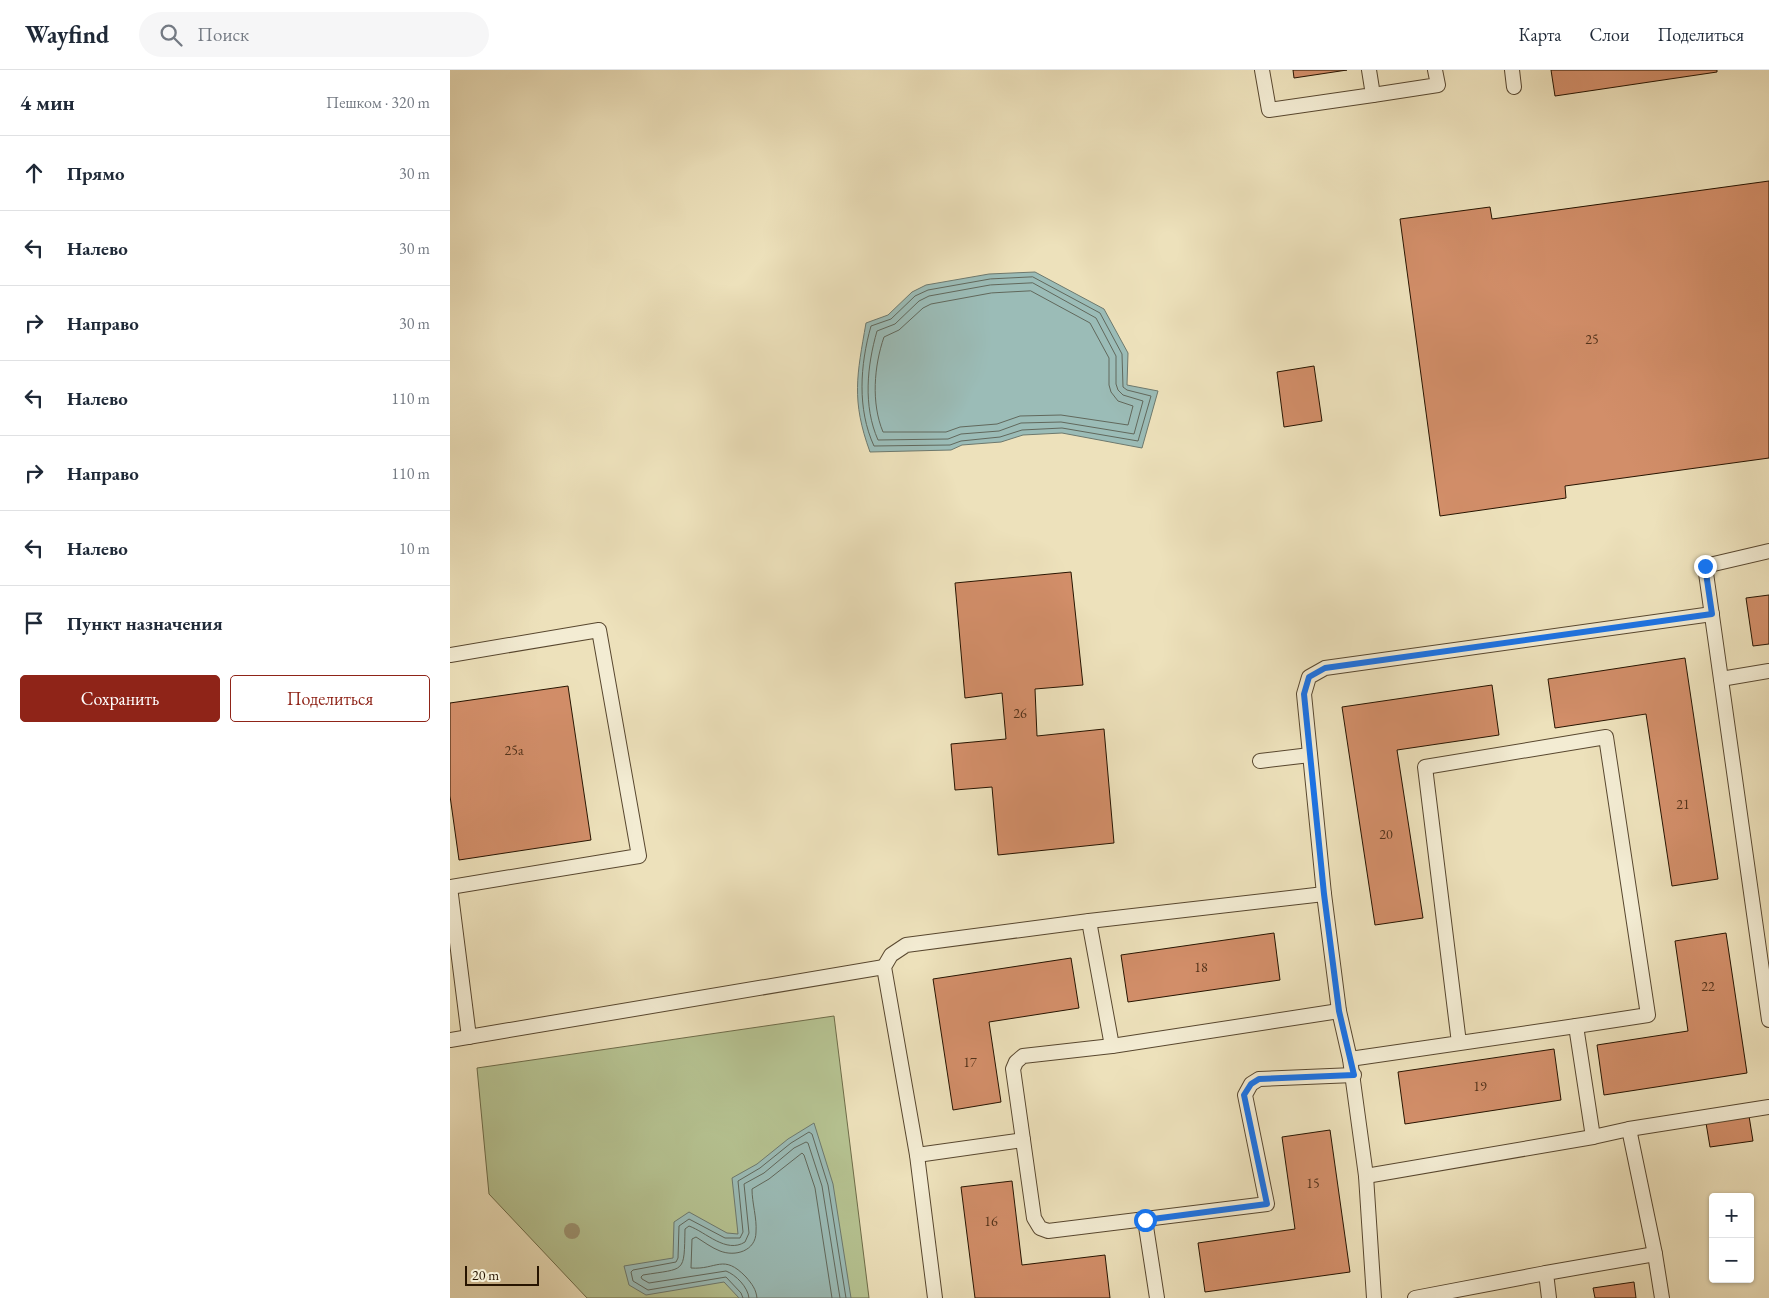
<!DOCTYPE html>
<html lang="ru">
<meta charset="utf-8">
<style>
body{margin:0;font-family:"EB Garamond",serif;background:#f6f6f7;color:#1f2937}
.controls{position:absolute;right:15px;bottom:15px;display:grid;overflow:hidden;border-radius:5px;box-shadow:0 1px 4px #0004}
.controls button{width:45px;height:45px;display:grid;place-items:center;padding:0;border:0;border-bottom:1px solid #e0e1e3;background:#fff;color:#1f2937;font:25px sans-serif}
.scale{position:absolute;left:15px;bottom:12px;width:74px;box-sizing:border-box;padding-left:5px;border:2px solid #271400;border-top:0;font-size:14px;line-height:18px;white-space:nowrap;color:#271400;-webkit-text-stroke:4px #f3ecd3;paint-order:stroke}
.stop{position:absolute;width:15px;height:15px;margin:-11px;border:4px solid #1a73e8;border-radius:50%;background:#fff}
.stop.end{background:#1a73e8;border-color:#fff;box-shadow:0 1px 5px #0008}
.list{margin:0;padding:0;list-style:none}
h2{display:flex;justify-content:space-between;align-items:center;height:65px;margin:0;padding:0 20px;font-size:21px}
h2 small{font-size:16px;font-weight:400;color:#747a83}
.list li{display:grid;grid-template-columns:32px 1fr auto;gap:15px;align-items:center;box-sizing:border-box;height:75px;padding:0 20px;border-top:1px solid #e0e1e3}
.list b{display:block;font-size:19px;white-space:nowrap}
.list em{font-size:16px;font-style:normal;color:#747a83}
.actions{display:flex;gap:10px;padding:15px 20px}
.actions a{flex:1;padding:11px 0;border:1px solid #8f2418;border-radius:5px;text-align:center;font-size:18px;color:#8f2418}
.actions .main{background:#8f2418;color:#fff}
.icon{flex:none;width:28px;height:28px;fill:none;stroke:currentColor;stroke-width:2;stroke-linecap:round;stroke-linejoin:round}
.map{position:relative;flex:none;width:1319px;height:1228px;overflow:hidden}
header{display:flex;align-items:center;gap:30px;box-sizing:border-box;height:70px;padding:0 25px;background:#fff;border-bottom:1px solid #e0e1e3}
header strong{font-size:24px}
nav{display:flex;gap:28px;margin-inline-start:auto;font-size:18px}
.search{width:350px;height:45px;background:#f6f6f7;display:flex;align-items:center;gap:12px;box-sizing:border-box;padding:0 18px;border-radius:28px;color:#747a83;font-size:19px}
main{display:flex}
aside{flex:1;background:#fff}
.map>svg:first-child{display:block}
.green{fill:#b6c392;stroke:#6e6c49}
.water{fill:#9bbcb7;stroke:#6d796e}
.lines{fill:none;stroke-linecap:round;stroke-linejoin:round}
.shore{stroke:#61685c;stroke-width:1}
.building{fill:#d28e69;stroke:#271400}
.service-casing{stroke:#58472f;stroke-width:16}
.service{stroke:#f3ecd3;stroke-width:14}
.tree{fill:#9c9270}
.route{stroke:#1a73e8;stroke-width:6}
.labels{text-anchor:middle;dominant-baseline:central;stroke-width:4;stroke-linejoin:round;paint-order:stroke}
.number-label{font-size:14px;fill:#52321a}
</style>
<header>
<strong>Wayfind</strong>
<div class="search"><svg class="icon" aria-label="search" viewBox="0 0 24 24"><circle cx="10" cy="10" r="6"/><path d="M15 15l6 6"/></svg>Поиск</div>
<nav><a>Карта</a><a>Слои</a><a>Поделиться</a></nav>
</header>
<main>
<aside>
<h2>4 мин<small>Пешком · 320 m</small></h2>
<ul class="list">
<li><svg class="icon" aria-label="ahead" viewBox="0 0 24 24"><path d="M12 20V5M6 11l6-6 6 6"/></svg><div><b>Прямо</b></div><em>30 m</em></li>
<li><svg class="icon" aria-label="left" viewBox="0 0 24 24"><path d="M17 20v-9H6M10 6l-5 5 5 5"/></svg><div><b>Налево</b></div><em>30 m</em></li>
<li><svg class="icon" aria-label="right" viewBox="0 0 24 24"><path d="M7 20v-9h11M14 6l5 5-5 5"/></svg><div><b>Направо</b></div><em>30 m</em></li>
<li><svg class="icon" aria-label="left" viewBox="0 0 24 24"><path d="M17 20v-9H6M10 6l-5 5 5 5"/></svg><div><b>Налево</b></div><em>110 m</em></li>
<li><svg class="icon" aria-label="right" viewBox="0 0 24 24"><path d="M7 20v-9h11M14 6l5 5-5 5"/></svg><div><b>Направо</b></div><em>110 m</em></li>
<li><svg class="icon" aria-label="left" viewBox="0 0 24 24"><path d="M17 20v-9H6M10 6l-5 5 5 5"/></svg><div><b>Налево</b></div><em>10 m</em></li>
<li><svg class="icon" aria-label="arrive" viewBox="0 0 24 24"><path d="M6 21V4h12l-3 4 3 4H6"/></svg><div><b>Пункт назначения</b></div></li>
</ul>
<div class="actions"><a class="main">Сохранить</a><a>Поделиться</a></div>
</aside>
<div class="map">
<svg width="1319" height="1228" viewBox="0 0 1319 1228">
<rect width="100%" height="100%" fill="#ede1bb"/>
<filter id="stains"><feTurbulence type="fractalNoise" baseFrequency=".004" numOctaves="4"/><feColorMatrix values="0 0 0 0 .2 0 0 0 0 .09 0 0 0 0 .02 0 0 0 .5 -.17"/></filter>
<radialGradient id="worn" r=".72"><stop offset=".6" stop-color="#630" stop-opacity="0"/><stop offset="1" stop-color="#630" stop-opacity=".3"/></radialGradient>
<path class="green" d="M384,946L419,1228H137L39,1124L27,998Z"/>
<g class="water">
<path d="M585,202L654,239L678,283L677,315L708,321L692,378L612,363L573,365L551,372L512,375L501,380L420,382C401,330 407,305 416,253L438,245L462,222L476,215L539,204Z"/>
<path d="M364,1053L383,1114L401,1228H289L274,1212L196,1225L179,1215L174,1196L223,1188L224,1152L239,1142L277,1163L288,1164L282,1108L307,1094L338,1069Z"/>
</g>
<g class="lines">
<g class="shore">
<path d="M583,207L650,243L672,284L673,317L677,320L701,326L688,371L612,358L572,360L550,367L511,371L500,375L424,376C407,339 410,295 421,256L441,249L465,226L478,220L540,209Z"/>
<path d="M583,213L646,248L666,286V314L668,320L673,325L693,331L684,364L611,352L571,353L549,361L511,364L498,369L428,370C413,336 417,296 427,261L445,254L469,231L479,226L540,215Z"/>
<path d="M581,221L640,253L659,288V315L661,322L668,331L683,336L678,355L611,345L570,346L547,354L510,357L496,362H433C421,333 424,296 434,267L449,260L473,238L481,234L541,223Z"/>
<path d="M293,1228L291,1223L276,1207L198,1220L183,1211L181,1202L183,1200L226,1192L228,1188L229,1156L239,1149L275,1168H290L293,1162L288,1111L310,1098L341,1073L359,1062L362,1064L378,1115L396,1228"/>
<path d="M299,1228C298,1217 286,1205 276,1201L199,1213L192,1209L191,1207L193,1205C236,1198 234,1204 235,1159L239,1156C256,1162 276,1184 295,1172L299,1163L294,1114L314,1103L344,1078L356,1072L358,1073L372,1116L390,1228"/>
<path d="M307,1228C306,1219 302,1214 296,1207C273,1183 267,1200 241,1198L242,1169L246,1167C254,1172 262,1178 270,1181C285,1187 306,1181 306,1162C307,1148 302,1133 302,1119L319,1109L352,1083L354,1085L365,1118L382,1228"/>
</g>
</g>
<g class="building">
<path d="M843,0H897L844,8Z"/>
<path d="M1101,0H1267V2L1105,26Z"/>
<path d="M1319,111V388L1115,416L1116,428L990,446L950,149L1040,137L1042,149Z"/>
<path d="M864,296L872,351L834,357L827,302Z"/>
<path d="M621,502L633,615L585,619L587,666L654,659L664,773L548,785L542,717L505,720L501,674L556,669L552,623L515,628L505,513Z"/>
<path d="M1319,525V574L1303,576L1296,528Z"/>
<path d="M1235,588L1268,809L1222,816L1196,644L1105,658L1098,609Z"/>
<path d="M1042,615L1049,665L947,680L973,848L925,855L892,637Z"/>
<path d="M118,616L141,770L9,790L0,726V633Z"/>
<path d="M824,863L830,910L678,932L671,885Z"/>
<path d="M1276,863L1297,1003L1154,1025L1147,975L1238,961L1225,871Z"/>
<path d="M621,888L629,938L539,952L551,1032L503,1040L483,909Z"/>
<path d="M1104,979L1111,1030L955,1054L948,1002Z"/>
<path d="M1299,1046L1303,1071L1260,1077L1256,1053Z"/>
<path d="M880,1060L900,1202L755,1222L748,1173L845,1159L832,1067Z"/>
<path d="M562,1111L572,1195L655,1185L660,1228H525L511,1117Z"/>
<path d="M1184,1212L1186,1228H1145L1143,1218Z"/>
</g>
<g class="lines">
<g class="service-casing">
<g id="service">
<path d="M812,0L819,40L923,25L919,0"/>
<path d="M1062,0L1064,17"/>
<path d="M923,25L988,15L985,0"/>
<path d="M1319,481L1255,496L1319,950"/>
<path d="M0,585L149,560L189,786L0,817"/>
<path d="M1271,609L1319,601"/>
<path d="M810,691L860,685"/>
<path d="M0,817L19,967"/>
<path d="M639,851L662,976"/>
<path d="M889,941L662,976L573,986L566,992L563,999L584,1148L590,1158L598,1161L817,1134L795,1025L801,1014L809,1009L904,1005"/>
<path d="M1126,956L1143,1067"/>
<path d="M0,970L434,897"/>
<path d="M900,989L889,941L874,824L854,624L859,607L875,598L1262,544"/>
<path d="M1179,1059L1205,1184L1212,1228"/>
<path d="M467,1085L573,1070"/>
<path d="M916,1106L1143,1067L1179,1059L1319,1037"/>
<path d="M695,1150L707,1228"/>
<path d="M485,1228L467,1085L434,897L441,885L456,875L639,851L874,824"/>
<path d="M924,1228L916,1106L900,989L1126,956L1198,945L1156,667L975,697L1009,973"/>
<path d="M965,1228L1096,1203"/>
<path d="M1099,1228L1096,1203L1205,1184"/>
</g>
</g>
<use href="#service" class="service"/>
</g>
<circle class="tree" cx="122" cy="1161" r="8"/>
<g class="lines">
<path class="route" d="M695,1150L817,1134L794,1025L801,1014L809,1009L904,1005L889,941L874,824L854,624L859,607L875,598L1262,544L1255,496"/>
</g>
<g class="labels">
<g class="number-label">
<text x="1142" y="269">25</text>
<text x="570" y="643">26</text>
<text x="64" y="680">25а</text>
<text x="1233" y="734">21</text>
<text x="936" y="764">20</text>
<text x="751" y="897">18</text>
<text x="1258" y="916">22</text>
<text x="520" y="992">17</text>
<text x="1030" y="1016">19</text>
<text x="863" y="1113">15</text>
<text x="541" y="1151">16</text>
</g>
</g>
<rect width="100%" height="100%" filter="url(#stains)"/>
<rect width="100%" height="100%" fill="url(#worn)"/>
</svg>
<div class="controls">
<button>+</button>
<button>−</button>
</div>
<div class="scale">20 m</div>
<div class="stop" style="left:695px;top:1150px"></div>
<div class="stop end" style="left:1255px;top:496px"></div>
</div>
</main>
